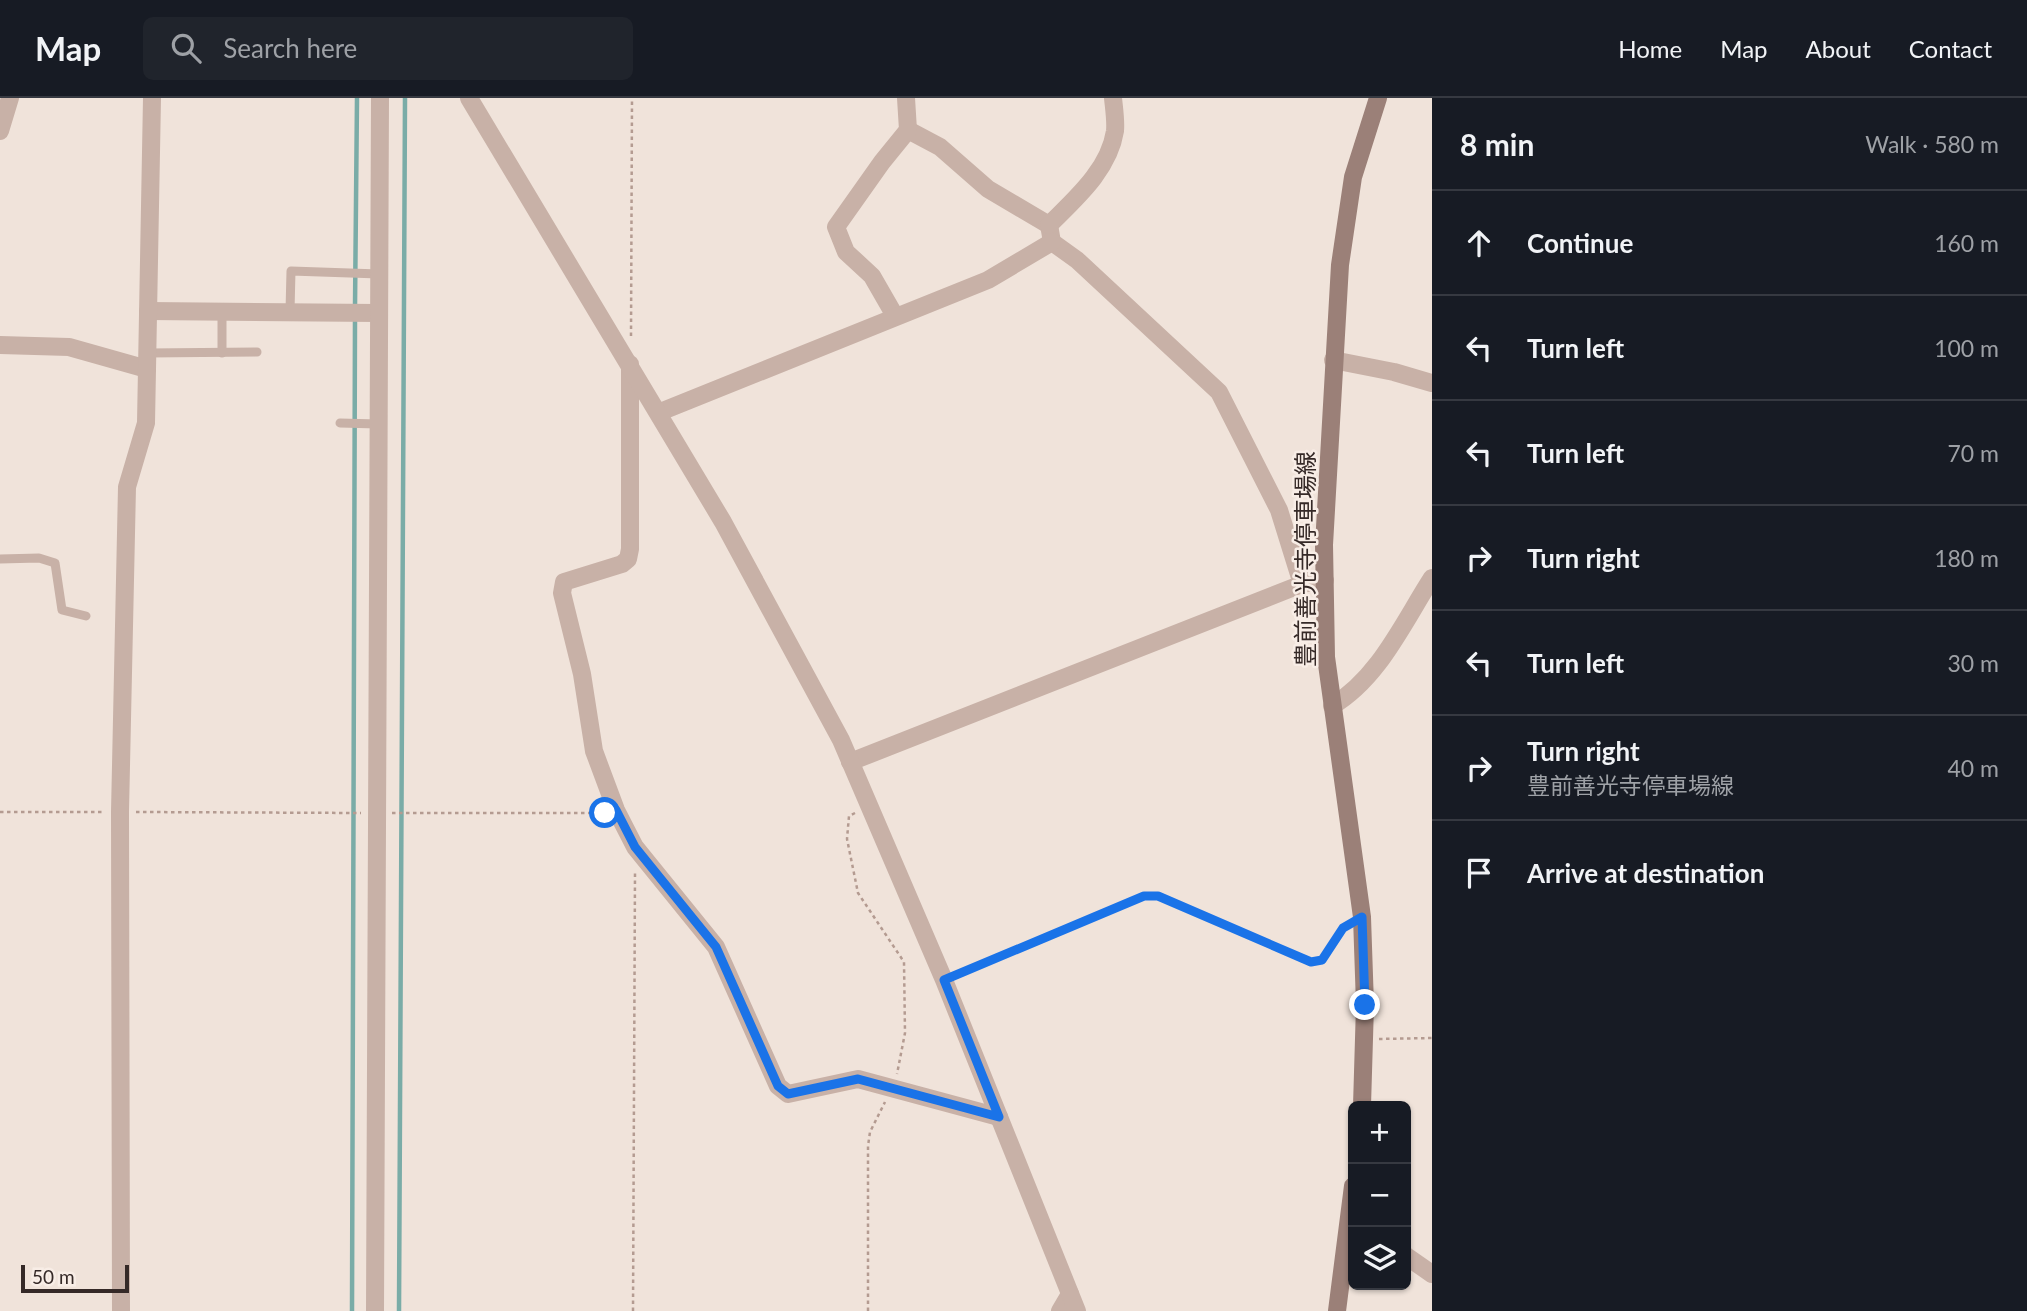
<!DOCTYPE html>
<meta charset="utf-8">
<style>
body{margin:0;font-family:Lato,"Noto Sans JP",sans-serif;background:#20242c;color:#f1f3f6}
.controls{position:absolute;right:21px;bottom:21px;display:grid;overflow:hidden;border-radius:10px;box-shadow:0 2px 5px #0004}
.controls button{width:63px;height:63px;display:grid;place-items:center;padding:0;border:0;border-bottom:2px solid #363941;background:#171b24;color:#f1f3f6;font:35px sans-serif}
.scale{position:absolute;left:21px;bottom:18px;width:108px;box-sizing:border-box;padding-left:7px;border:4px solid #352927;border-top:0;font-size:19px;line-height:24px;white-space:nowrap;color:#352927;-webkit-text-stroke:5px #f8ede6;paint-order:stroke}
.stop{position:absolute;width:21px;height:21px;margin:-16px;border:5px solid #1a73e8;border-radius:50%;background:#fff}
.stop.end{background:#1a73e8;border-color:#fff;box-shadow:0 2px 7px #0008}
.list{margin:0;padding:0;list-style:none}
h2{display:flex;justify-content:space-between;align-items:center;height:91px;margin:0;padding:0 28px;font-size:30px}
h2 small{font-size:23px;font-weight:400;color:#9ea1a6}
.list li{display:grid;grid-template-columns:46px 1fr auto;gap:21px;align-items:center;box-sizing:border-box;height:105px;padding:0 28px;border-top:2px solid #363941}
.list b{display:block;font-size:26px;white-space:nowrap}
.list p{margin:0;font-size:23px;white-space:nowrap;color:#9ea1a6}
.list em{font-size:23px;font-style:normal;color:#9ea1a6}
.icon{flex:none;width:38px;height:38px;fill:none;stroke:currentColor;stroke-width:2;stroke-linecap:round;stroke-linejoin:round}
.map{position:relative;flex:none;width:1432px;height:1213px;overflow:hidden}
header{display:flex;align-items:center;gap:42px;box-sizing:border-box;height:98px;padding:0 35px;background:#171b24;border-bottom:2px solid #363941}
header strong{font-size:33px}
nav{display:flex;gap:38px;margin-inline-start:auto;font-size:24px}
.search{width:490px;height:63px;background:#20242c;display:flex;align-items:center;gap:18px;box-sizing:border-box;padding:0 24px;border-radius:10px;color:#9ea1a6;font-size:26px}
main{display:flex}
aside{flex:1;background:#171b24}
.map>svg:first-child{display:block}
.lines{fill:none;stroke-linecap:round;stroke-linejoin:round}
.stream{stroke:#7aaca7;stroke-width:4.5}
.path{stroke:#b49b91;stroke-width:2.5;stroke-dasharray:3.5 3.5;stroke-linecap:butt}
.service{stroke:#c8b1a7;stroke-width:9}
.minor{stroke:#c8b1a7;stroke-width:18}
.tertiary{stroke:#c8b1a7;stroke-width:18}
.secondary{stroke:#9b8078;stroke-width:18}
.route{stroke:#1a73e8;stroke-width:9}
.labels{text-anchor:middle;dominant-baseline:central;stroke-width:5;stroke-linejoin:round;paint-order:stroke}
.street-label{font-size:24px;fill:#352927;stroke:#f8ede6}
</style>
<header>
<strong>Map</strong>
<div class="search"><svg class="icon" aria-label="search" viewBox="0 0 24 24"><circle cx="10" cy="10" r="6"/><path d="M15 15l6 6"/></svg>Search here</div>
<nav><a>Home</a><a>Map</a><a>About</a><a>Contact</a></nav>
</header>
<main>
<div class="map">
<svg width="1432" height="1213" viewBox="0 0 1432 1213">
<rect width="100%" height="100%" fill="#f0e3da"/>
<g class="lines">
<g class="stream">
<path d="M355,209L357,0"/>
<path d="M352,1213L355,218"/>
<path d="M399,1213L405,0"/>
</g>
<g class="path">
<path d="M631,238L632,0"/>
<path d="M0,714H105"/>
<path d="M136,714L361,715"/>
<path d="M392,715H599"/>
<path d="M855,715L849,718L847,741L858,795L904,864L905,935L897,976"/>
<path d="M959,875L1144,798H1158L1311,864L1322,862L1347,828"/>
<path d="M1379,941L1432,940"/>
<path d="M633,1213L635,775"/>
<path d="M868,1213V1048L870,1034L885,1004"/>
</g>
<g class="service">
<path d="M290,213L291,173L379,176"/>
<path d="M222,214V255"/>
<path d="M148,255L257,254"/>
<path d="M340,325L378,326"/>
<path d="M0,461L39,460L55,465L62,512L86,518"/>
</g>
<g class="minor">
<path d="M908,32L940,49L988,91L1049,127"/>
<path d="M0,33L10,0"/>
<path d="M1049,127L1052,144L1077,162L1219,294L1279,412L1302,486"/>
<path d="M1049,127C1075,101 1109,72 1115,33C1116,23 1114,10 1113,0"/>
<path d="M148,213L378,215"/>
<path d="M895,218L872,178L846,154L836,129L882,64L908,32L906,0"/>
<path d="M0,247L69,249L147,271"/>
<path d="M1333,262L1394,274L1432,285"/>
<path d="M630,266V451L628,461L622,466L564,484L562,495L582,576L594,653L616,712L635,749L716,849L778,988L788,996L858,981L999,1019"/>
<path d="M660,314L988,182L1052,144"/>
<path d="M1332,608C1379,580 1403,525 1432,480"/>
<path d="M850,664L1302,486L1325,482"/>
<path d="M1406,1158L1432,1176"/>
<path d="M121,1213L120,714L127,389L146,325L152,0"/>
<path d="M1060,1213L1070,1196"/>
</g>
<g class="tertiary">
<path d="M469,0L723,424L841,642L944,882L1077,1213"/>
<path d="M375,1213L380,0"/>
</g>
<g class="secondary">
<path d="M1362,1008L1365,907L1362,819L1326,559L1324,447L1340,167L1353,79L1378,0"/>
<path d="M1337,1213L1353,1088"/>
</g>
</g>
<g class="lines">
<path class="route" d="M605,715L616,712L635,749L716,849L778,988L788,996L858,981L999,1019L944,882L1144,798H1158L1311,864L1322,862L1343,830L1362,819L1365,907"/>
</g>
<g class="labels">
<g class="street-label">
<text transform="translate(1304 461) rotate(-90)">豊前善光寺停車場線</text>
</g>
</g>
</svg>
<div class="controls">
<button>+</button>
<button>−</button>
<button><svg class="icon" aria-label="layers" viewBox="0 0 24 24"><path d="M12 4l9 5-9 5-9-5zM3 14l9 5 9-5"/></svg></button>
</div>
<div class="scale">50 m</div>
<div class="stop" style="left:605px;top:715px"></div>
<div class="stop end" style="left:1365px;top:907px"></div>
</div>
<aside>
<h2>8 min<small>Walk · 580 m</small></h2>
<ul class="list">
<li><svg class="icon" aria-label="ahead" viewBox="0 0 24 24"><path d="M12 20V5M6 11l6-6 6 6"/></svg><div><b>Continue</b></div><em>160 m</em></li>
<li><svg class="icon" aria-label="left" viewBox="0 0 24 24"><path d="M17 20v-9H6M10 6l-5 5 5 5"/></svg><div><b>Turn left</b></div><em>100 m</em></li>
<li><svg class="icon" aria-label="left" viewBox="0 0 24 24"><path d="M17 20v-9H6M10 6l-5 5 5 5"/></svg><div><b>Turn left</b></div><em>70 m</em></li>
<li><svg class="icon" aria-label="right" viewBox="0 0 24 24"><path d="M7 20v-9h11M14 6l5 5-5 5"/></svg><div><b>Turn right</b></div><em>180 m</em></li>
<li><svg class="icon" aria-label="left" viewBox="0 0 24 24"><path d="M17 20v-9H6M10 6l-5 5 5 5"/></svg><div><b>Turn left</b></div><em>30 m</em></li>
<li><svg class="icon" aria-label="right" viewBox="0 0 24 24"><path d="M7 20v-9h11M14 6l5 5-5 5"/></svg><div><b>Turn right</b><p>豊前善光寺停車場線</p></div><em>40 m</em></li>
<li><svg class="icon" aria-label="arrive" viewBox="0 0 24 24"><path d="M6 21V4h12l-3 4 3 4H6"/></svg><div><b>Arrive at destination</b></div></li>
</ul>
</aside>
</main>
